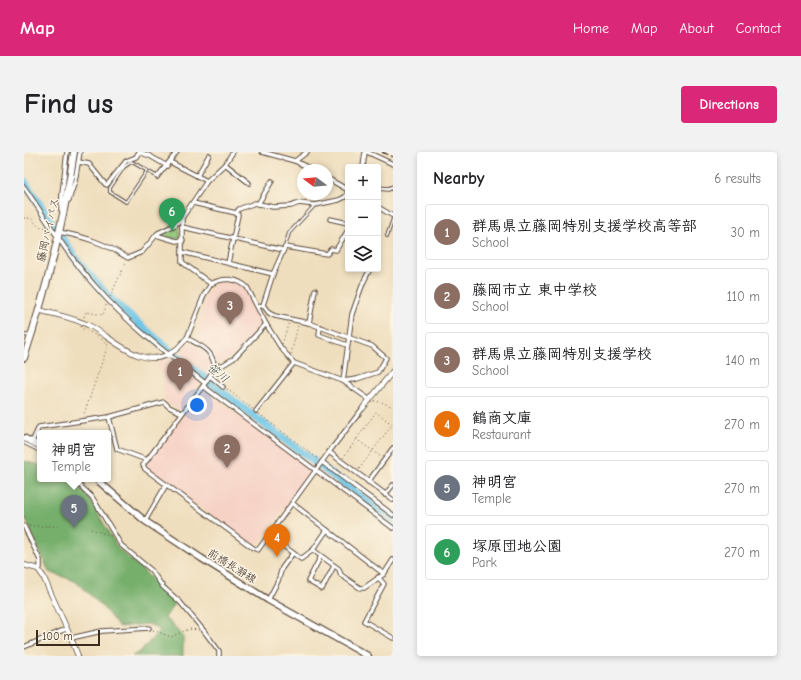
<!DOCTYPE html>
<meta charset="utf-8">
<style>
body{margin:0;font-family:"Comic Neue","Klee One",sans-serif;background:#f2f2f2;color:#202124}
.controls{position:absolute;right:12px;top:12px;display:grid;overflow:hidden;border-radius:4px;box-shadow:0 2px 6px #0003}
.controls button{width:36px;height:36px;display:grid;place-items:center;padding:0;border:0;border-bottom:1px solid #e0e0e0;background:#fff;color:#202124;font:20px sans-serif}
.compass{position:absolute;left:273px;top:12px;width:36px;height:36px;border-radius:50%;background:#fff;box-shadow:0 2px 6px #0003;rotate:286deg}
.scale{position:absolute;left:12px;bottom:10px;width:64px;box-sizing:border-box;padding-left:4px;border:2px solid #3b2a1e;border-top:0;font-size:11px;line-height:14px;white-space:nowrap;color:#3b2a1e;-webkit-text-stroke:3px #fcf5e5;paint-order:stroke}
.you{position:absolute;left:173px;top:253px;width:14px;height:14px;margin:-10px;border:3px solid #fff;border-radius:50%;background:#1a73e8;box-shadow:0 0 0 6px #1a73e833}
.badge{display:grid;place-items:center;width:26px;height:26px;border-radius:50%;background:#db2777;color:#fff;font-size:13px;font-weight:700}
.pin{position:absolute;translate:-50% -33px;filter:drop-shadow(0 1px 2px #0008)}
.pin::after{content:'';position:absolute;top:21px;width:14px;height:12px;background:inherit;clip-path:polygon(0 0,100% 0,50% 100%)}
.popup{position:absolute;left:13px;top:278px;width:74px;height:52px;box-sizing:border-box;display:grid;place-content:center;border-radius:4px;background:#fff;filter:drop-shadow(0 1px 3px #0005);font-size:13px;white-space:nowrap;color:#757577}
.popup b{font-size:15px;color:#202124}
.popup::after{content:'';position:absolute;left:50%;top:100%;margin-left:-8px;border:8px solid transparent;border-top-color:#fff}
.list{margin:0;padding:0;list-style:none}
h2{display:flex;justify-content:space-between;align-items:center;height:52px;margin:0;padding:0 16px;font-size:17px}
h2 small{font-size:13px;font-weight:400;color:#757577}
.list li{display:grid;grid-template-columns:26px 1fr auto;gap:12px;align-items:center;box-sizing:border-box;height:56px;margin:0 8px 8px;padding:0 8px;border:1px solid #e0e0e0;border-radius:4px}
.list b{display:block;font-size:15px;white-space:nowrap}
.list p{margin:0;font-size:13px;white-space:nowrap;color:#757577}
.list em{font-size:13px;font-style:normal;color:#757577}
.icon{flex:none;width:22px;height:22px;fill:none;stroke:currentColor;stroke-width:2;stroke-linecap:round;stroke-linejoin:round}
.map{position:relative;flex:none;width:369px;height:504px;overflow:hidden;border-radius:4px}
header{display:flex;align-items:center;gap:24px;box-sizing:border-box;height:56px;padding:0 20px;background:#db2777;color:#fff}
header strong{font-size:19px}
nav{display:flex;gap:22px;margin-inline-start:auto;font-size:14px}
.intro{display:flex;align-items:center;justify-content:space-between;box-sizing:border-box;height:96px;padding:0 24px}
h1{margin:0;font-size:28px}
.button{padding:10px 18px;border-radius:4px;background:#db2777;color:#fff;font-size:14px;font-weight:700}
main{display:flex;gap:24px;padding:0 24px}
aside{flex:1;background:#fff;border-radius:4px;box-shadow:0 2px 6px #0003}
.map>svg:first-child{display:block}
.built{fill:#f6d1c5}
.green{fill:#93cb7d;stroke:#677a4e}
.forest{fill:#76af6c;stroke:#586c45}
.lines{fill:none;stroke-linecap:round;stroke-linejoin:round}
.river{stroke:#69c4e7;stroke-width:8}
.service-casing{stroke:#564536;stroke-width:4}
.minor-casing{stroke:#564536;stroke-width:5.5}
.tertiary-casing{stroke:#564536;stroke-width:6}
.primary-casing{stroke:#564536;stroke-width:8}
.trunk-casing{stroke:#564536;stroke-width:8}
.path{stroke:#564536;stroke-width:1;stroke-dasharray:1 3;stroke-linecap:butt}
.service{stroke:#fff;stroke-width:2}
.minor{stroke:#fff;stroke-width:3.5}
.tertiary{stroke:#fff;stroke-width:4.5}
.primary{stroke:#fff;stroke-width:5.5}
.trunk{stroke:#fff;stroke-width:6}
.rail{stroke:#3b2a1e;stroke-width:1.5;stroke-dasharray:6 3;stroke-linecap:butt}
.labels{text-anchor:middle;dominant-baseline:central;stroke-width:3;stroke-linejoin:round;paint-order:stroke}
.street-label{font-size:11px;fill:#3b2a1e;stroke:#fcf5e5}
.water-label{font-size:12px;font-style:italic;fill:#49585a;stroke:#fcf5e5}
</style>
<header>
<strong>Map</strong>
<nav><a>Home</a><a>Map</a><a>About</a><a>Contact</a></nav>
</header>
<div class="intro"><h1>Find us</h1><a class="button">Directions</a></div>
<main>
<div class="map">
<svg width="369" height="504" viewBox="0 0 369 504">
<rect width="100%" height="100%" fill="#fcf5e5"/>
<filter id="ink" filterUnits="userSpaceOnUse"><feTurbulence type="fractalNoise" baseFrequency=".025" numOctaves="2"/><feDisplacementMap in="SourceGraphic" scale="8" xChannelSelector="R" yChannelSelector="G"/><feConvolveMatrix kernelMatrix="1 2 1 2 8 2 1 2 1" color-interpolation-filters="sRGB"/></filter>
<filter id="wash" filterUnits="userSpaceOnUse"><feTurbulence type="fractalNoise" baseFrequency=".012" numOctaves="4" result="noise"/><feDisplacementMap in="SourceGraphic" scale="16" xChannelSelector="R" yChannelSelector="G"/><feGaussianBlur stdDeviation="0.9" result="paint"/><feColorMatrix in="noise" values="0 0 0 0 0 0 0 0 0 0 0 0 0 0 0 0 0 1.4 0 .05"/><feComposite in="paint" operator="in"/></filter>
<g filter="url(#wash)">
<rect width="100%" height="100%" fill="#efdebd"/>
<g class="built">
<path d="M207,128L215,131L220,136L237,169L235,176L210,204L194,212L192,211L188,200L176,188L175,179L181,146L190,131Z"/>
<path d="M166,190L180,198L188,209V217L185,223L155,201Z"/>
<path d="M147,206L178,230L157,258L146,253L141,248L139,228L133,211Z"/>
<path d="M178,238H181L284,316L286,322L233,393H227L122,315V312Z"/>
</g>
<path class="green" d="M155,71L156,86H146L135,82Z"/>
<path class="forest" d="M0,309L16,313V327H46L55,334L65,346L94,396L123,422L151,450L141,466L159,484V504H108L116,500L136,478L125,472L95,475L77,453L51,429L25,420L0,363Z"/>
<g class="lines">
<path class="river" d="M0,29L51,106L83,143L102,161L150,202L217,255L369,368"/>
</g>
</g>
<g filter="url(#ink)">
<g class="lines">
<g class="service-casing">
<g id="service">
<path d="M123,19L102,50L86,40V36L100,15L107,10L110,11L132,24"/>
<path d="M363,84L369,67"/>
<path d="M261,95L265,81L291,53"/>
<path d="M0,183L7,184"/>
<path d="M0,291L16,299"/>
</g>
</g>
<g class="minor-casing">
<g id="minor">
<path d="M115,0L126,4L143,14"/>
<path d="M238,0L271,9L289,18"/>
<path d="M343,0L369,12"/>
<path d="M271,9L283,0"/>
<path d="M55,10L65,12L81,32L83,33L102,9L112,5L115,0"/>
<path d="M146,10L183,29"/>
<path d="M201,12L225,31"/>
<path d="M339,15L341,0"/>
<path d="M173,24L185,3"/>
<path d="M133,25L153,0"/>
<path d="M303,26L324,38"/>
<path d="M0,35C23,68 44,104 71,134C103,171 142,201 181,231"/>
<path d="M354,36L364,37L369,35"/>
<path d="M45,48L51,29L56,0"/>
<path d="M169,51L212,61L215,57L231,51L249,55L267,54L275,51L291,53L315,48L321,45L324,41"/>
<path d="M234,52L248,29"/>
<path d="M354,55L369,64"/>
<path d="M37,58L38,42L43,0"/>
<path d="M158,66V110L187,132L180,143L163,186C178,195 188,197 191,216L179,234L123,308L119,313L121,317L229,396L234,398L305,300L339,256"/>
<path d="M306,67L324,71"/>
<path d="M158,75L259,98"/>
<path d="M35,80C62,85 80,91 104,106L118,100L134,81L151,73L158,66L183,29L201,12L209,0"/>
<path d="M132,83L152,89L159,88"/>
<path d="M158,100L249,122"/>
<path d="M204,111L214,63L212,61"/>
<path d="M187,132C199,125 213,126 223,135L242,172L210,206L199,213L190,214"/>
<path d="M239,153L245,161L251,164L285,171L348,194L362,206L354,220L333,227L319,229L270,211L257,196L242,172"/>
<path d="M234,155L239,153L249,122L261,95L303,102L307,97L312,98L324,78"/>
<path d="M285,171L291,138"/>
<path d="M296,175L295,183L323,193"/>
<path d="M186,224L199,235"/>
<path d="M179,234L369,376"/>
<path d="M346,248L319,229L328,162L339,131L346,117"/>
<path d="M232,259L270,211"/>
<path d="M85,265L93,297L123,308"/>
<path d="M8,290L15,275L85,265L140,250L145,255L158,261"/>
<path d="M305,300L369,348"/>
<path d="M298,310L369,363"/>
<path d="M49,327L68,345L97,393L127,418L139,435L156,450L180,479L195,499V504"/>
<path d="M344,330L369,296"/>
<path d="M361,343L369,333"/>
<path d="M268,351L360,422"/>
<path d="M121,369L142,333"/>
<path d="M0,374L16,408V416L14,417"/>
<path d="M245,383L277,407L289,398L315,417L317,423L336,436H340L360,422L369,408"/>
<path d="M289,398L303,378"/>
<path d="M297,404L284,429L298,437L310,414"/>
<path d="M354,425L360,432L340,469L369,486"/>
<path d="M244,448L254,429L258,416L269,401"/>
<path d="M47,486L78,479L125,476"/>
<path d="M0,495L42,477"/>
</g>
</g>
<g class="tertiary-casing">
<g id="tertiary">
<path d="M15,158C32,163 52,166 68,175C92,189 121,220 150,199C155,196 159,190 163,186"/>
<path d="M339,256L369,219"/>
<path d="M0,413L14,417L19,424L47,486L54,504"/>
</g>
</g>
<g class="primary-casing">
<g id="primary">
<path d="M0,286L16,294"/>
<path d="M72,327L121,369L177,406L244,448L344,504"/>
</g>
</g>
<g class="trunk-casing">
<path id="trunk" d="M0,206C22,139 40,70 50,0"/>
</g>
<g class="path">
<path d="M0,66H7L14,74L23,76"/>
<path d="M86,145L102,110"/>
<path d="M60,165L62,160L79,163L83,151"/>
<path d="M57,174V176L74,184"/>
<path d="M258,192L265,170"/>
<path d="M267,202L274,174"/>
<path d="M203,237L229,257"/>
<path d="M350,249L357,250L369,255"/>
<path d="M235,262L294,307"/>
<path d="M59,265L84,193L76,186"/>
<path d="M332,287L357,305"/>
<path d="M319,306L352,260L369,273"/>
<path d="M335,317L368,273"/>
<path d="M5,374H36"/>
<path d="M67,377L87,384"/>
<path d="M129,478L147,485L165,477L175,478"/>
</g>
<use href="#service" class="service"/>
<use href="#minor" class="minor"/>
<use href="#tertiary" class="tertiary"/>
<use href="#primary" class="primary"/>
<use href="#trunk" class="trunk"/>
<path class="rail" d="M358,0L369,5"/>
</g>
</g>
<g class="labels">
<g class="street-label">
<text transform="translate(24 78) rotate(-77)">藤岡バイパス</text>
<text transform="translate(208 414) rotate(32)">前橋長瀞線</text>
</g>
<g class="water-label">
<text transform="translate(194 221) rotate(39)">笹川</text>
</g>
</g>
</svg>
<div class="controls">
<button>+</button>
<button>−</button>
<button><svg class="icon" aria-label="layers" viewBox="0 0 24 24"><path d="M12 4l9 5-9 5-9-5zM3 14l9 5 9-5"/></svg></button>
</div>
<svg class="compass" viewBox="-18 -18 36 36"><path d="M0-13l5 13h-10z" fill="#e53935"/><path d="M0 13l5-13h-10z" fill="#757577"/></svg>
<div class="scale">100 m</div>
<div class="you"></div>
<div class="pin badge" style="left:156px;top:239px;background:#8d6e63">1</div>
<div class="pin badge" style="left:203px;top:316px;background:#8d6e63">2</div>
<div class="pin badge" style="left:206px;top:173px;background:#8d6e63">3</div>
<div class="pin badge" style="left:253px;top:405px;background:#e8710a">4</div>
<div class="pin badge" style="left:50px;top:376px;background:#6b7280">5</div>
<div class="popup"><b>神明宮</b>Temple</div>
<div class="pin badge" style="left:148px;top:79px;background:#2e9e5b">6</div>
</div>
<aside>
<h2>Nearby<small>6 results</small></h2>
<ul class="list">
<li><span class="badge" style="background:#8d6e63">1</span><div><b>群馬県立藤岡特別支援学校高等部</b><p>School</p></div><em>30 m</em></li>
<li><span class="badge" style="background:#8d6e63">2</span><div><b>藤岡市立 東中学校</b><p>School</p></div><em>110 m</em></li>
<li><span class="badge" style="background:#8d6e63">3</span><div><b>群馬県立藤岡特別支援学校</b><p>School</p></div><em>140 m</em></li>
<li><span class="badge" style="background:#e8710a">4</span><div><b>鶴商文庫</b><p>Restaurant</p></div><em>270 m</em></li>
<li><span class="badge" style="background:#6b7280">5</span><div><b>神明宮</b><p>Temple</p></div><em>270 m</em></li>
<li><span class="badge" style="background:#2e9e5b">6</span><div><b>塚原団地公園</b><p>Park</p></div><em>270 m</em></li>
</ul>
</aside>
</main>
